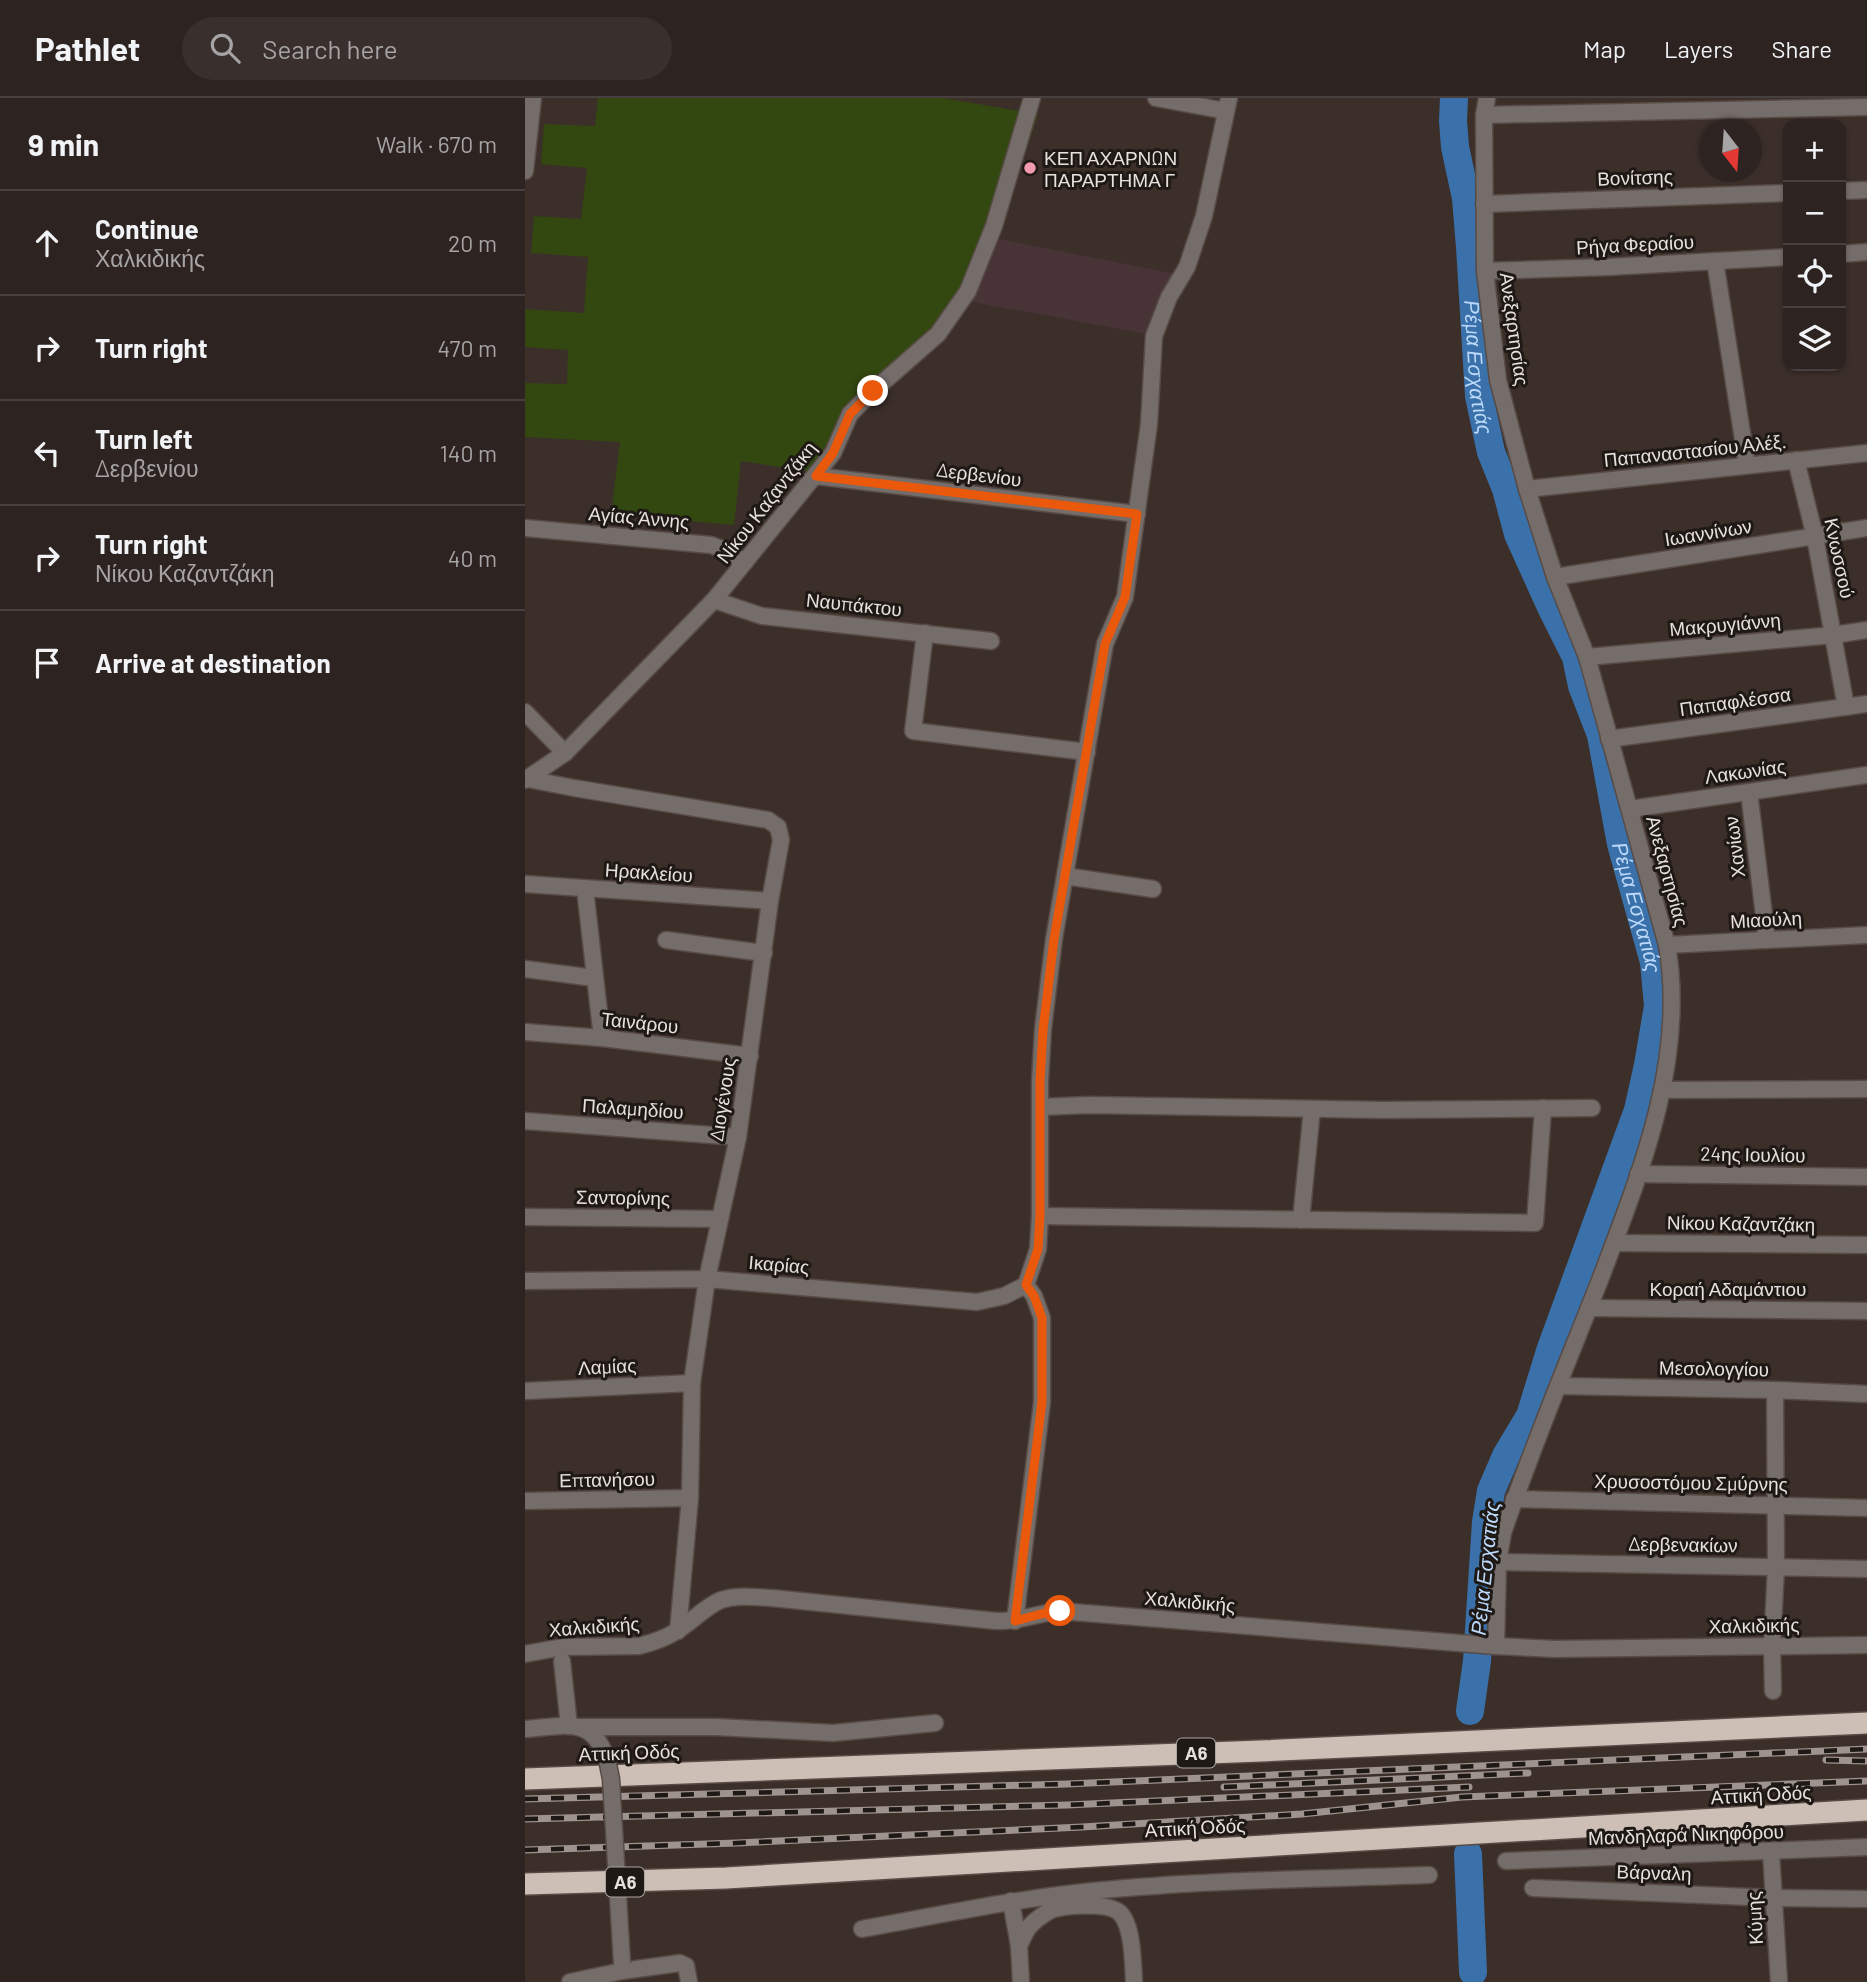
<!DOCTYPE html>
<meta charset="utf-8">
<style>
body{margin:0;font-family:Barlow,sans-serif;background:#392f2d;color:#f1f3f6}
.controls{position:absolute;right:21px;top:21px;display:grid;overflow:hidden;border-radius:14px;box-shadow:0 2px 5px #0004}
.controls button{width:63px;height:63px;display:grid;place-items:center;padding:0;border:0;border-bottom:2px solid #48403e;background:#2d2320;color:#f1f3f6;font:35px sans-serif}
.compass{position:absolute;left:1174px;top:21px;width:63px;height:63px;border-radius:50%;background:#2d2320;box-shadow:0 2px 5px #0004;rotate:163deg}
.stop{position:absolute;width:21px;height:21px;margin:-16px;border:5px solid #ea580c;border-radius:50%;background:#fff}
.stop.end{background:#ea580c;border-color:#fff;box-shadow:0 2px 7px #0008}
.list{margin:0;padding:0;list-style:none}
h2{display:flex;justify-content:space-between;align-items:center;height:91px;margin:0;padding:0 28px;font-size:30px}
h2 small{font-size:23px;font-weight:400;color:#a7a4a5}
.list li{display:grid;grid-template-columns:46px 1fr auto;gap:21px;align-items:center;box-sizing:border-box;height:105px;padding:0 28px;border-top:2px solid #48403e}
.list b{display:block;font-size:26px;white-space:nowrap}
.list p{margin:0;font-size:23px;white-space:nowrap;color:#a7a4a5}
.list em{font-size:23px;font-style:normal;color:#a7a4a5}
.icon{flex:none;width:38px;height:38px;fill:none;stroke:currentColor;stroke-width:2;stroke-linecap:round;stroke-linejoin:round}
.map{position:relative;flex:none;width:1342px;height:1884px;overflow:hidden}
header{display:flex;align-items:center;gap:42px;box-sizing:border-box;height:98px;padding:0 35px;background:#2d2320;border-bottom:2px solid #48403e}
header strong{font-size:33px}
nav{display:flex;gap:38px;margin-inline-start:auto;font-size:24px}
.search{width:490px;height:63px;background:#392f2d;display:flex;align-items:center;gap:18px;box-sizing:border-box;padding:0 24px;border-radius:38px;color:#a7a4a5;font-size:26px}
main{display:flex}
aside{flex:1;background:#2d2320}
.map>svg:first-child{display:block}
.industrial{fill:#483437}
.green{fill:#334710}
.lines{fill:none;stroke-linecap:round;stroke-linejoin:round}
.stream{stroke:#6e92b9;stroke-width:4.5}
.river{stroke:#3a71aa;stroke-width:28}
.minor-casing{stroke:#584b46;stroke-width:19}
.highway-casing{stroke:#584b46;stroke-width:24}
.minor{stroke:#746d6a;stroke-width:16}
.highway{stroke:#cdbeb6;stroke-width:21}
.rail-casing{stroke:#9e938f;stroke-width:7}
.rail{stroke:#1f1916;stroke-width:4.5;stroke-dasharray:13;stroke-linecap:butt}
.minor-bridge-casing{stroke:#584b46;stroke-width:19;stroke-linecap:butt}
.minor-bridge{stroke:#746d6a;stroke-width:16}
.route{stroke:#ea580c;stroke-width:9}
.poi-dot{fill:#f29aae;stroke:#1f1916;stroke-width:2.5}
.labels{text-anchor:middle;dominant-baseline:central;stroke-width:6;stroke-linejoin:round;paint-order:stroke}
.shield{fill:#1f1916;stroke:#aca4a1;stroke-width:2}
.shield-label{font-size:18px;font-weight:bold;fill:#e8e0dc}
.poi-label{font-size:19px;fill:#e8e0dc;stroke:#1f1916;text-anchor:start}
.street-label{font-size:19px;fill:#e8e0dc;stroke:#1f1916}
.water-label{font-size:21px;font-style:italic;fill:#bcd9fa;stroke:#1f1916}
</style>
<header>
<strong>Pathlet</strong>
<div class="search"><svg class="icon" aria-label="search" viewBox="0 0 24 24"><circle cx="10" cy="10" r="6"/><path d="M15 15l6 6"/></svg>Search here</div>
<nav><a>Map</a><a>Layers</a><a>Share</a></nav>
</header>
<main>
<aside>
<h2>9 min<small>Walk · 670 m</small></h2>
<ul class="list">
<li><svg class="icon" aria-label="ahead" viewBox="0 0 24 24"><path d="M12 20V5M6 11l6-6 6 6"/></svg><div><b>Continue</b><p>Χαλκιδικής</p></div><em>20 m</em></li>
<li><svg class="icon" aria-label="right" viewBox="0 0 24 24"><path d="M7 20v-9h11M14 6l5 5-5 5"/></svg><div><b>Turn right</b></div><em>470 m</em></li>
<li><svg class="icon" aria-label="left" viewBox="0 0 24 24"><path d="M17 20v-9H6M10 6l-5 5 5 5"/></svg><div><b>Turn left</b><p>Δερβενίου</p></div><em>140 m</em></li>
<li><svg class="icon" aria-label="right" viewBox="0 0 24 24"><path d="M7 20v-9h11M14 6l5 5-5 5"/></svg><div><b>Turn right</b><p>Νίκου Καζαντζάκη</p></div><em>40 m</em></li>
<li><svg class="icon" aria-label="arrive" viewBox="0 0 24 24"><path d="M6 21V4h12l-3 4 3 4H6"/></svg><div><b>Arrive at destination</b></div></li>
</ul>
</aside>
<div class="map">
<svg width="1342" height="1884" viewBox="0 0 1342 1884">
<rect width="100%" height="100%" fill="#3c2f2a"/>
<path class="industrial" d="M473,141L651,176L622,236L443,203Z"/>
<path class="green" d="M73,0H418L513,16L473,141L443,203L332,316L322,340H305L286,374L216,363L209,427L86,416L95,344L0,339V285L42,286L43,252L0,249V211L59,215L63,159L6,155L9,118L56,121L62,70L16,66L19,26L70,28Z"/>
<g class="lines">
<path class="stream" d="M941,1884L948,1874"/>
<g class="river">
<path id="s1" d="M929,0L928,23L930,49L941,100L945,149L954,298L966,354L981,391L993,436L1026,509L1051,559L1057,588L1076,637L1096,746L1129,864L1133,908L1123,967L1113,1012L1025,1253L1005,1318L981,1358L966,1393L961,1424L952,1563L945,1613"/>
<path d="M943,1756L948,1874"/>
</g>
<g class="minor-casing">
<g id="minor">
<path d="M631,0L701,13"/>
<path d="M962,0L959,17L960,173L973,282L1002,391L1030,479L1062,559L1142,847C1162,962 1115,1076 1075,1182C1042,1266 1007,1349 978,1435L973,1464L971,1548"/>
<path d="M959,17L1342,9"/>
<path d="M0,73L8,0"/>
<path d="M1316,93L1342,92"/>
<path d="M959,106L1263,95"/>
<path d="M1316,156L1342,154"/>
<path d="M1190,163L1222,367"/>
<path d="M960,173L1084,169L1263,159"/>
<path d="M1271,362L1290,439L1321,609"/>
<path d="M291,378L612,416"/>
<path d="M1002,391L1342,355"/>
<path d="M0,430L186,447L197,451L220,464"/>
<path d="M1030,479L1342,430"/>
<path d="M189,502L237,518L466,543"/>
<path d="M400,535L388,633L562,654"/>
<path d="M1062,559L1309,537L1342,532"/>
<path d="M0,614L40,655"/>
<path d="M1084,641L1342,606"/>
<path d="M3,681L49,690L243,722L253,729L256,742L245,803L213,1039L182,1181L167,1285L165,1400L153,1533"/>
<path d="M0,682L40,655L189,502L308,355L325,316L348,293L413,236L443,193L469,128L507,0"/>
<path d="M1224,694L1242,842"/>
<path d="M1105,711L1342,677"/>
<path d="M540,778L628,791"/>
<path d="M0,786L245,803"/>
<path d="M60,791L77,940"/>
<path d="M141,842L239,855"/>
<path d="M1142,847L1342,837"/>
<path d="M0,871L69,880"/>
<path d="M0,934L77,940L225,958"/>
<path d="M1137,992L1342,991"/>
<path d="M515,1009L563,1007L858,1012L1067,1010"/>
<path d="M0,1023L213,1039"/>
<path d="M1113,1076L1342,1079"/>
<path d="M515,1118L1010,1125L1018,1010"/>
<path d="M0,1119L195,1121"/>
<path d="M776,1122L787,1011"/>
<path d="M1089,1145L1342,1147"/>
<path d="M0,1183L182,1181L452,1204L479,1198L501,1187"/>
<path d="M1064,1210L1342,1213"/>
<path d="M1034,1288L1250,1292L1342,1296"/>
<path d="M0,1293L167,1285"/>
<path d="M989,1401L1342,1410"/>
<path d="M0,1403L165,1400"/>
<path d="M973,1464L1342,1471"/>
<path d="M490,1523L517,1304V1220L509,1198L501,1187L513,1151L515,1118V983L518,931L529,841L580,546L600,499L624,326L629,238L644,199L662,169L679,118L704,0"/>
<path d="M0,1556L38,1549L114,1548C126,1545 139,1541 150,1534C166,1525 179,1509 196,1502C212,1497 230,1499 247,1500L471,1523C493,1524 513,1515 535,1513L971,1548L1031,1551L1342,1547"/>
<path d="M37,1563L44,1628"/>
<path d="M1248,1593L1247,1548L1251,1469L1250,1292"/>
<path d="M56,1629H191L308,1635L410,1625"/>
<path d="M0,1631C38,1629 66,1616 82,1661"/>
<path d="M1246,1754L1254,1884"/>
<path d="M981,1763L1342,1749"/>
<path d="M1008,1790L1249,1800L1342,1801"/>
<path d="M486,1803L494,1848L496,1884"/>
<path d="M337,1831C414,1817 490,1801 568,1793C679,1782 792,1781 904,1777"/>
<path d="M494,1848C497,1842 500,1834 504,1829C509,1823 520,1815 526,1812C541,1807 583,1804 595,1815C608,1828 608,1866 609,1884"/>
<path d="M45,1884L97,1873L155,1865L161,1868L164,1884"/>
</g>
</g>
<g class="highway-casing">
<g id="highway">
<path d="M0,1681L736,1653L1342,1625"/>
<path d="M0,1786L201,1780L1342,1712"/>
</g>
</g>
<use href="#minor" class="minor"/>
<use href="#highway" class="highway"/>
<g class="rail-casing">
<g id="rail">
<path d="M1301,1662L1342,1663"/>
<path d="M699,1689L1003,1675"/>
<path d="M0,1701L542,1686L1342,1651"/>
<path d="M0,1721L542,1707L944,1689"/>
<path d="M0,1752L212,1745L557,1729L777,1716L937,1699L1342,1683"/>
</g>
</g>
<use href="#rail" class="rail"/>
<g class="minor-bridge-casing">
<path id="minor-bridge" d="M82,1661L86,1681L97,1865"/>
</g>
<use href="#minor-bridge" class="minor-bridge"/>
</g>
<g class="lines">
<path class="route" d="M348,293L325,316L308,355L291,378L612,416L600,499L580,546L529,841L518,932L515,983V1118L513,1151L501,1187L509,1198L517,1220V1304L490,1523L516,1516L535,1513"/>
</g>
<circle class="poi-dot" cx="505" cy="70" r="7"/>
<g class="labels">
<g class="shield">
<rect x="652" y="1640.5" width="38" height="29" rx="5"/>
<rect x="81" y="1769.5" width="38" height="29" rx="5"/>
</g>
<g class="shield-label">
<text x="671" y="1655">Α6</text>
<text x="100" y="1784">Α6</text>
</g>
<g class="poi-label">
<text x="519" y="59">ΚΕΠ ΑΧΑΡΝΩΝ<tspan x="519" dy="22">ΠΑΡΑΡΤΗΜΑ Γ</tspan></text>
</g>
<g class="street-label">
<text transform="translate(1110 79) rotate(-2)">Βονίτσης</text>
<text transform="translate(1110 146) rotate(-3)">Ρήγα Φεραίου</text>
<text transform="translate(990 231) rotate(82)">Ανεξαρτησίας</text>
<text transform="translate(1170 352) rotate(-6)">Παπαναστασίου Αλέξ.</text>
<text transform="translate(454 376) rotate(7)">Δερβενίου</text>
<text transform="translate(241 404) rotate(-52)">Νίκου Καζαντζάκη</text>
<text transform="translate(114 419) rotate(5)">Αγίας Άννης</text>
<text transform="translate(1183 434) rotate(-9)">Ιωαννίνων</text>
<text transform="translate(1315 460) rotate(78)">Κνωσσού</text>
<text transform="translate(329 506) rotate(6)">Ναυπάκτου</text>
<text transform="translate(1200 526) rotate(-5)">Μακρυγιάννη</text>
<text transform="translate(1210 603) rotate(-8)">Παπαφλέσσα</text>
<text transform="translate(1220 673) rotate(-8)">Λακωνίας</text>
<text transform="translate(1209 749) rotate(-97)">Χανίων</text>
<text transform="translate(1143 773) rotate(75)">Ανεξαρτησίας</text>
<text transform="translate(124 774) rotate(4)">Ηρακλείου</text>
<text transform="translate(1241 821) rotate(-3)">Μιαούλη</text>
<text transform="translate(115 924) rotate(6)">Ταινάρου</text>
<text transform="translate(197 1001) rotate(-81)">Διογένους</text>
<text transform="translate(108 1010) rotate(4)">Παλαμηδίου</text>
<text transform="translate(1228 1056) rotate(1)">24ης Ιουλίου</text>
<text transform="translate(98 1099) rotate(1)">Σαντορίνης</text>
<text transform="translate(1216 1125) rotate(1)">Νίκου Καζαντζάκη</text>
<text transform="translate(254 1166) rotate(5)">Ικαρίας</text>
<text x="1203" y="1190">Κοραή Αδαμάντιου</text>
<text transform="translate(82 1268) rotate(-3)">Λαμίας</text>
<text transform="translate(1189 1270) rotate(1)">Μεσολογγίου</text>
<text transform="translate(82 1381) rotate(-1)">Επτανήσου</text>
<text transform="translate(1166 1384) rotate(1)">Χρυσοστόμου Σμύρνης</text>
<text transform="translate(1158 1446) rotate(1)">Δερβενακίων</text>
<text transform="translate(665 1503) rotate(5)">Χαλκιδικής</text>
<text transform="translate(1229 1527) rotate(-1)">Χαλκιδικής</text>
<text transform="translate(69 1528) rotate(-4)">Χαλκιδικής</text>
<text transform="translate(104 1654) rotate(-2)">Αττική Οδός</text>
<text transform="translate(1236 1696) rotate(-3)">Αττική Οδός</text>
<text transform="translate(670 1729) rotate(-3)">Αττική Οδός</text>
<text transform="translate(1161 1736) rotate(-2)">Μανδηλαρά Νικηφόρου</text>
<text transform="translate(1129 1774) rotate(2)">Βάρναλη</text>
<text transform="translate(1229 1820) rotate(-93)">Κύμης</text>
</g>
<g class="water-label">
<text stroke="none"><textPath href="#s1" startOffset="271">Ρέμα Εσχατιάς</textPath></text>
<text stroke="none"><textPath href="#s1" startOffset="838">Ρέμα Εσχατιάς</textPath></text>
<text transform="translate(959 1470) rotate(-84)">Ρέμα Εσχατιάς</text>
</g>
</g>
</svg>
<div class="controls">
<button>+</button>
<button>−</button>
<button><svg class="icon" aria-label="locate" viewBox="0 0 24 24"><circle cx="12" cy="12" r="6"/><path d="M12 2v4M12 18v4M2 12h4M18 12h4"/></svg></button>
<button><svg class="icon" aria-label="layers" viewBox="0 0 24 24"><path d="M12 4l9 5-9 5-9-5zM3 14l9 5 9-5"/></svg></button>
</div>
<svg class="compass" viewBox="-18 -18 36 36"><path d="M0-13l5 13h-10z" fill="#e53935"/><path d="M0 13l5-13h-10z" fill="#a7a4a5"/></svg>
<div class="stop" style="left:535px;top:1513px"></div>
<div class="stop end" style="left:348px;top:293px"></div>
</div>
</main>
